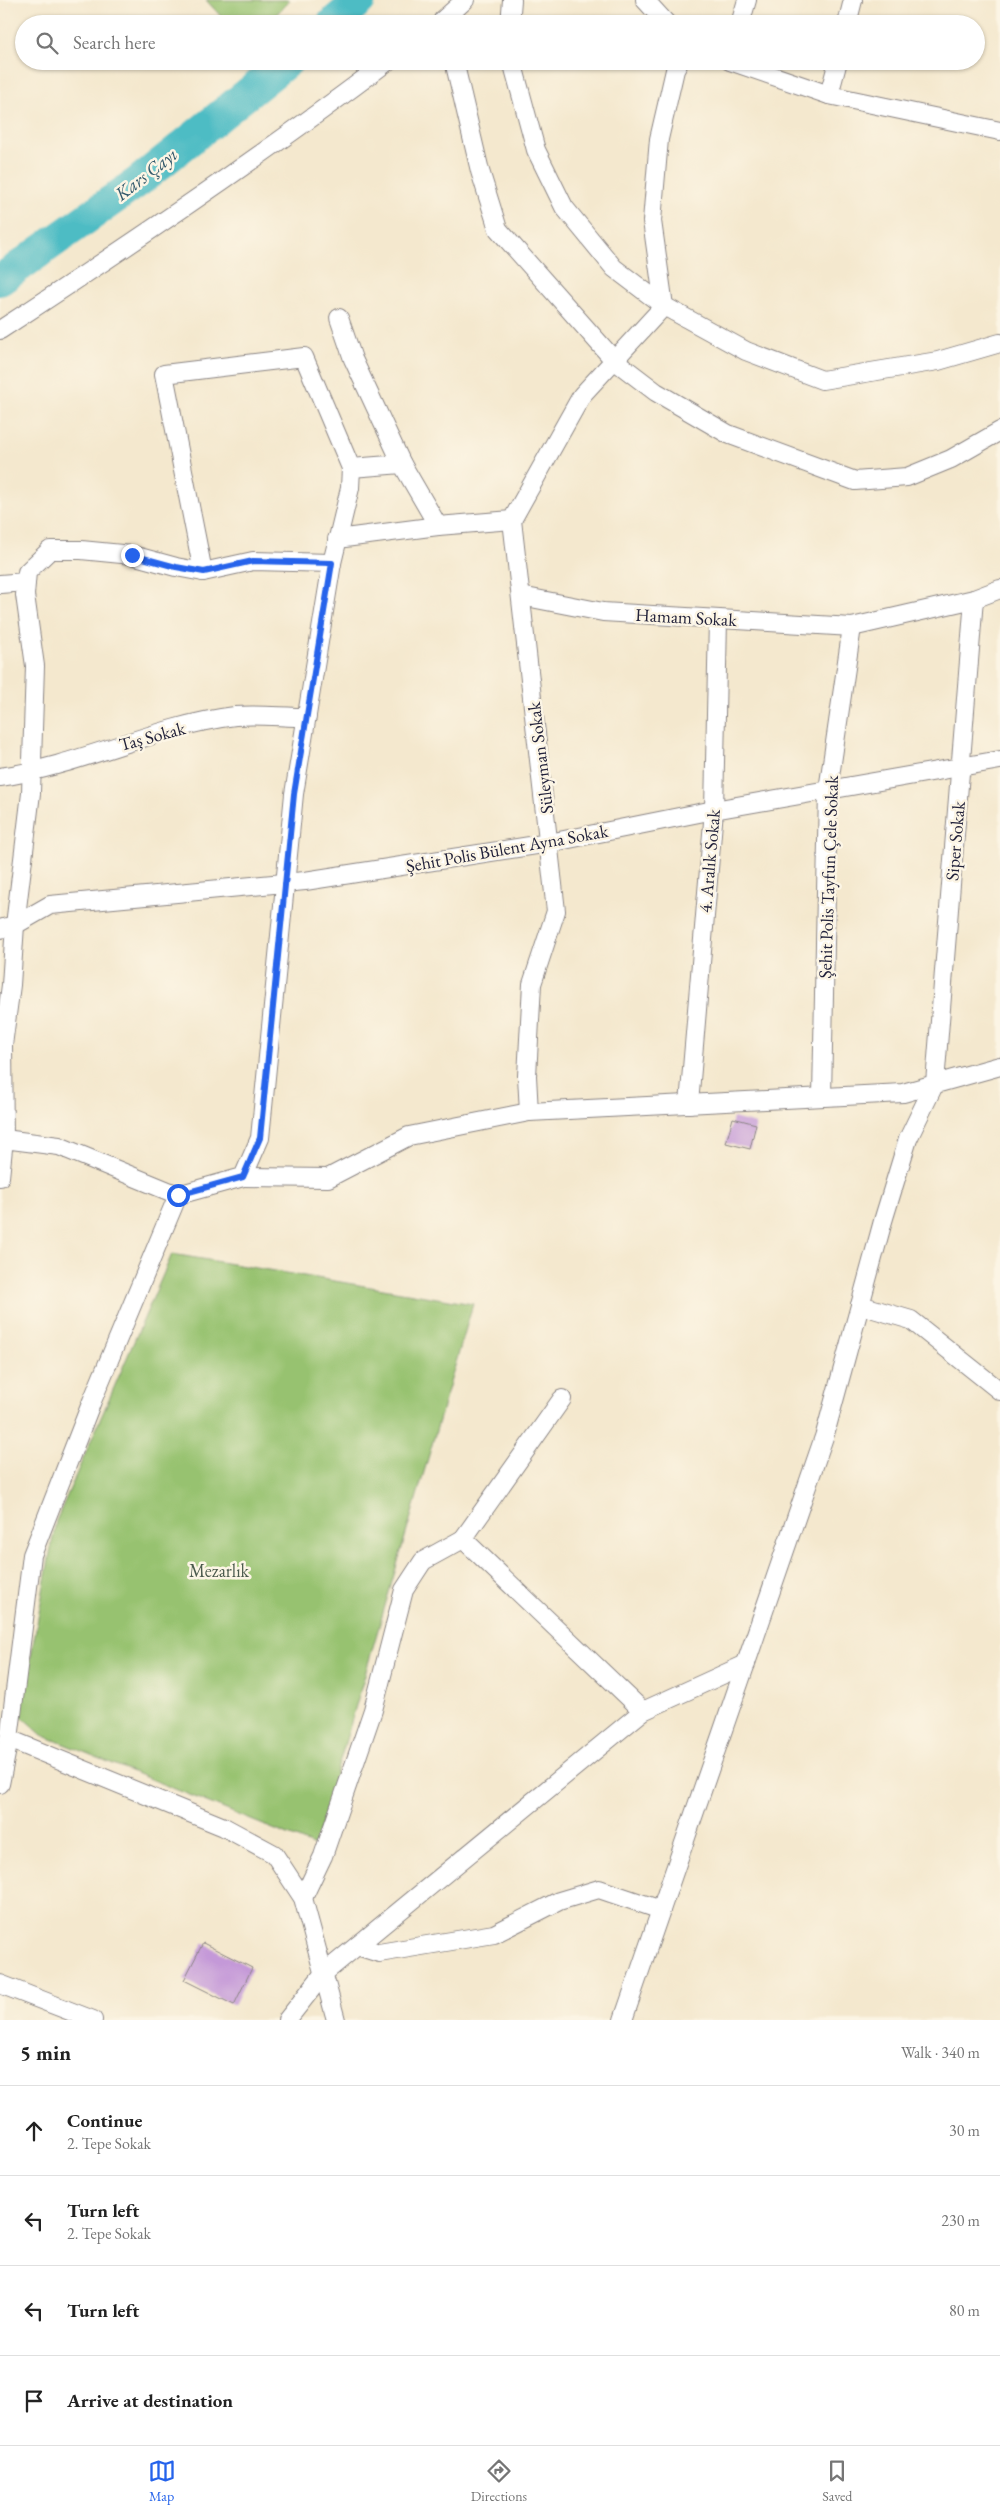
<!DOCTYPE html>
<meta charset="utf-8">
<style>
body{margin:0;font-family:"EB Garamond",serif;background:#f2f2f2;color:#222}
.stop{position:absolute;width:15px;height:15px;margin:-11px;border:4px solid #2563eb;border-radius:50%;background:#fff}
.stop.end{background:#2563eb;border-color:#fff;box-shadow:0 1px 5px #0008}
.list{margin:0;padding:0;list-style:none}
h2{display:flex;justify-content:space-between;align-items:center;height:65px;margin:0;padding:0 20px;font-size:21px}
h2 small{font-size:16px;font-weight:400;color:#767676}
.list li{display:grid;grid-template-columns:32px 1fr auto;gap:15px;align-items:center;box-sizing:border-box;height:90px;padding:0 20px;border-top:1px solid #e0e0e0}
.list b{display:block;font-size:19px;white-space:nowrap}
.list p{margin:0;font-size:16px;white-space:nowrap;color:#767676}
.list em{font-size:16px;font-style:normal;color:#767676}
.icon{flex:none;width:28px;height:28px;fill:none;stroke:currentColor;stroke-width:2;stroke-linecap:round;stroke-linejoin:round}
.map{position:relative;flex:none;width:1000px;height:2020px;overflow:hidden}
.search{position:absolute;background:#fff;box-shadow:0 1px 4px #0004;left:15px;right:15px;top:15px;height:55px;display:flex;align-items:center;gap:12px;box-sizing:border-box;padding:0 18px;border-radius:28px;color:#767676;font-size:19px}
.sheet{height:425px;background:#fff}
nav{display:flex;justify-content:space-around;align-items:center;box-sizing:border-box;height:70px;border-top:1px solid #e0e0e0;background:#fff;font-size:14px;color:#767676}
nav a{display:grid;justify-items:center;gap:2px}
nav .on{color:#2563eb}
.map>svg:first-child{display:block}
.green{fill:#97c26f;stroke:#5c7255}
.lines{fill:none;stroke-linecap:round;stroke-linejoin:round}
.river{stroke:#4ebcc4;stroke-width:32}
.building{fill:#c499d8}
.minor-casing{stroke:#8b8584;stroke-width:20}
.minor{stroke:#fff;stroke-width:18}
.route{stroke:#2563eb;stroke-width:6}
.labels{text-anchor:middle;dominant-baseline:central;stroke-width:5;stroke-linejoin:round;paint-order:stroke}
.street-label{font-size:18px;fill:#22223b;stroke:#fcf5e5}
.park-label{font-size:18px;fill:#4b5a4d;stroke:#fcf5e5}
.water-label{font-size:19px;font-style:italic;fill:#31586b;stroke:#fcf5e5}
</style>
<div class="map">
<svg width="1000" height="2020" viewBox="0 0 1000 2020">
<rect width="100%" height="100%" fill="#fcf5e5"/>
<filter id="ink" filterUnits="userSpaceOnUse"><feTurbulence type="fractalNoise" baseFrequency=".02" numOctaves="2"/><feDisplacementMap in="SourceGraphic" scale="10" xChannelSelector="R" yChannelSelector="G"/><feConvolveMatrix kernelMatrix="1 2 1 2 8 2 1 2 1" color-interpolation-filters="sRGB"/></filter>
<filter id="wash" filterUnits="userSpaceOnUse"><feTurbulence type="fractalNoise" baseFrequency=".0096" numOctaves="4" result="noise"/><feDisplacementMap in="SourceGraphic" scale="20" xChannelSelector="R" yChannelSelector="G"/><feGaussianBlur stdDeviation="1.12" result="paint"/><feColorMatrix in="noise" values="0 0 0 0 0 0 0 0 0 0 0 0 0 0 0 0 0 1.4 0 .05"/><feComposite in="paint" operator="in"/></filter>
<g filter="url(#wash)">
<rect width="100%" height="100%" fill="#f4e8ce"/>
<g class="green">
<path d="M206,0H290L267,24H228Z"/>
<path d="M172,1254L473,1304L315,1846L42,1735L20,1715L56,1521Z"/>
</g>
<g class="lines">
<g class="river">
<path d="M332,24L360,0"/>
<path d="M0,280L139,181L288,61"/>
</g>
</g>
<g id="blocks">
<g class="building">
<path d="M733,1118L756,1124L750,1149L726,1143Z"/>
<path d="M203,1943L252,1968L234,2005L184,1980Z"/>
</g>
</g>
</g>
<g filter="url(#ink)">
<use href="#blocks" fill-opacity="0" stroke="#8b8584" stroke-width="1"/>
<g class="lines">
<g class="minor-casing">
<g id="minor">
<path d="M645,0L667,24"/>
<path d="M444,24L443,20L465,0"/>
<path d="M510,24L512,0"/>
<path d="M740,24L747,0"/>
<path d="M847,24L853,0"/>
<path d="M454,61L480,171L498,229L614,360L656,392L728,434L855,481L907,477L951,459L1000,431"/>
<path d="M512,61L536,150L564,207L614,268L664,306L746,351L822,380L938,361L1000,343"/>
<path d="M730,61L829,95L1000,131"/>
<path d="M829,95L838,61"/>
<path d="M664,306L652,221L659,139L675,70L680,61"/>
<path d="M339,318L353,359L402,464"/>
<path d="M0,330C132,244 263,156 388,61"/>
<path d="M351,468L402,464L438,526L512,520L582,395L664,306"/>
<path d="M512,520L556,911L532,984L527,1076L529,1112"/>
<path d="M337,539L438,526"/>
<path d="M0,584L26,582"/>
<path d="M521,596L603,612L852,627L974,599L1000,589"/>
<path d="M0,777C80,766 154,726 235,716C258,714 283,717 307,717"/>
<path d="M0,929L15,925L50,905L305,881L549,843L714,810L1000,760"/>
<path d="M822,1097L828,790L852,627"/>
<path d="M689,1104L714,810L718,619"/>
<path d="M4,1139L3,1045L11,985L15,925L31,793L35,666L25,595L27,572L50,550H81L132,555L176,567L203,572L253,561L332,563"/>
<path d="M0,1177L4,1139L59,1146L178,1195"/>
<path d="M243,1177L328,1178L409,1136L529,1112L903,1093L1000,1066"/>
<path d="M178,1195L243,1177L260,1138L294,794L332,563L350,488L351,468L304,357L164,374L203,572"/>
<path d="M178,1195L92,1401L32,1555L9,1739L224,1827L274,1854L303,1898L336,2020"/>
<path d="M860,1305L911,1320L1000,1391"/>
<path d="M562,1399L463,1539L643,1711"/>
<path d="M0,1784L9,1739"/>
<path d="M303,1898L323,1856L373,1710L404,1590L423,1561L463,1539"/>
<path d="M357,1946L379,1953L494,1934L559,1901L599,1889L661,1910"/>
<path d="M0,1984L93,2020"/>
<path d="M287,2020L324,1973L643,1711L746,1664"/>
<path d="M623,2020L825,1434L883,1221L908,1139L935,1083L974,599"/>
</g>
</g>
<use href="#minor" class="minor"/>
</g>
</g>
<g class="lines" filter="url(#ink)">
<path class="route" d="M132,555L176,567L204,572L253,561L332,563L294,794L260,1138L243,1177L178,1195"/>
</g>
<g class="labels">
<g class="street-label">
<text transform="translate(686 617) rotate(3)">Hamam Sokak</text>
<text transform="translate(152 736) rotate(-15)">Taş Sokak</text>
<text transform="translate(540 758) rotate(-97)">Süleyman Sokak</text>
<text transform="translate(955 841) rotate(-85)">Siper Sokak</text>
<text transform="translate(507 848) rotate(-10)">Şehit Polis Bülent Ayna Sokak</text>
<text transform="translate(709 861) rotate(-85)">4. Aralık Sokak</text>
<text transform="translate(828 877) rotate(-88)">Şehit Polis Tayfun Çele Sokak</text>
</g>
<g class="park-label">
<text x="219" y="1570">Mezarlık</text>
</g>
<g class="water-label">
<text transform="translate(146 174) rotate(-38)">Kars Çayı</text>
</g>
</g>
</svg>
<div class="stop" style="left:178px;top:1195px"></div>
<div class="stop end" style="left:132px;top:555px"></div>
<div class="search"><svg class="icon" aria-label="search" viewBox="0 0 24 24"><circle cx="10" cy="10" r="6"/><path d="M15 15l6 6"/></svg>Search here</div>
</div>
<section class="sheet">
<h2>5 min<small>Walk · 340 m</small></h2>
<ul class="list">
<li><svg class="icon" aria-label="ahead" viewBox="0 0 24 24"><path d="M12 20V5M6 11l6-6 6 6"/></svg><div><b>Continue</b><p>2. Tepe Sokak</p></div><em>30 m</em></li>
<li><svg class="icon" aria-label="left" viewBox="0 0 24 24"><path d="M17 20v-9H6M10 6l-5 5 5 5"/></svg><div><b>Turn left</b><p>2. Tepe Sokak</p></div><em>230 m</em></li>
<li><svg class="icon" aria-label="left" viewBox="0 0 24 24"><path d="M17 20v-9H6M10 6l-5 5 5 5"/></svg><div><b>Turn left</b></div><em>80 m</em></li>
<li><svg class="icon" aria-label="arrive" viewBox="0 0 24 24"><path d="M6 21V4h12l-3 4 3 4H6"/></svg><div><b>Arrive at destination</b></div></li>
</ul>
</section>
<nav>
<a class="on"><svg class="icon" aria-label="map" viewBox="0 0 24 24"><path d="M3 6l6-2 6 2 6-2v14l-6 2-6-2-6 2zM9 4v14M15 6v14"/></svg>Map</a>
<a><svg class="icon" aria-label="directions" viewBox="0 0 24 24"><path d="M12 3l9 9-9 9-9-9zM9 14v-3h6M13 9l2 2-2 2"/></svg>Directions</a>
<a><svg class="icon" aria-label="saved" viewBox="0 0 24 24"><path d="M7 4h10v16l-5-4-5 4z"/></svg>Saved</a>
</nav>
